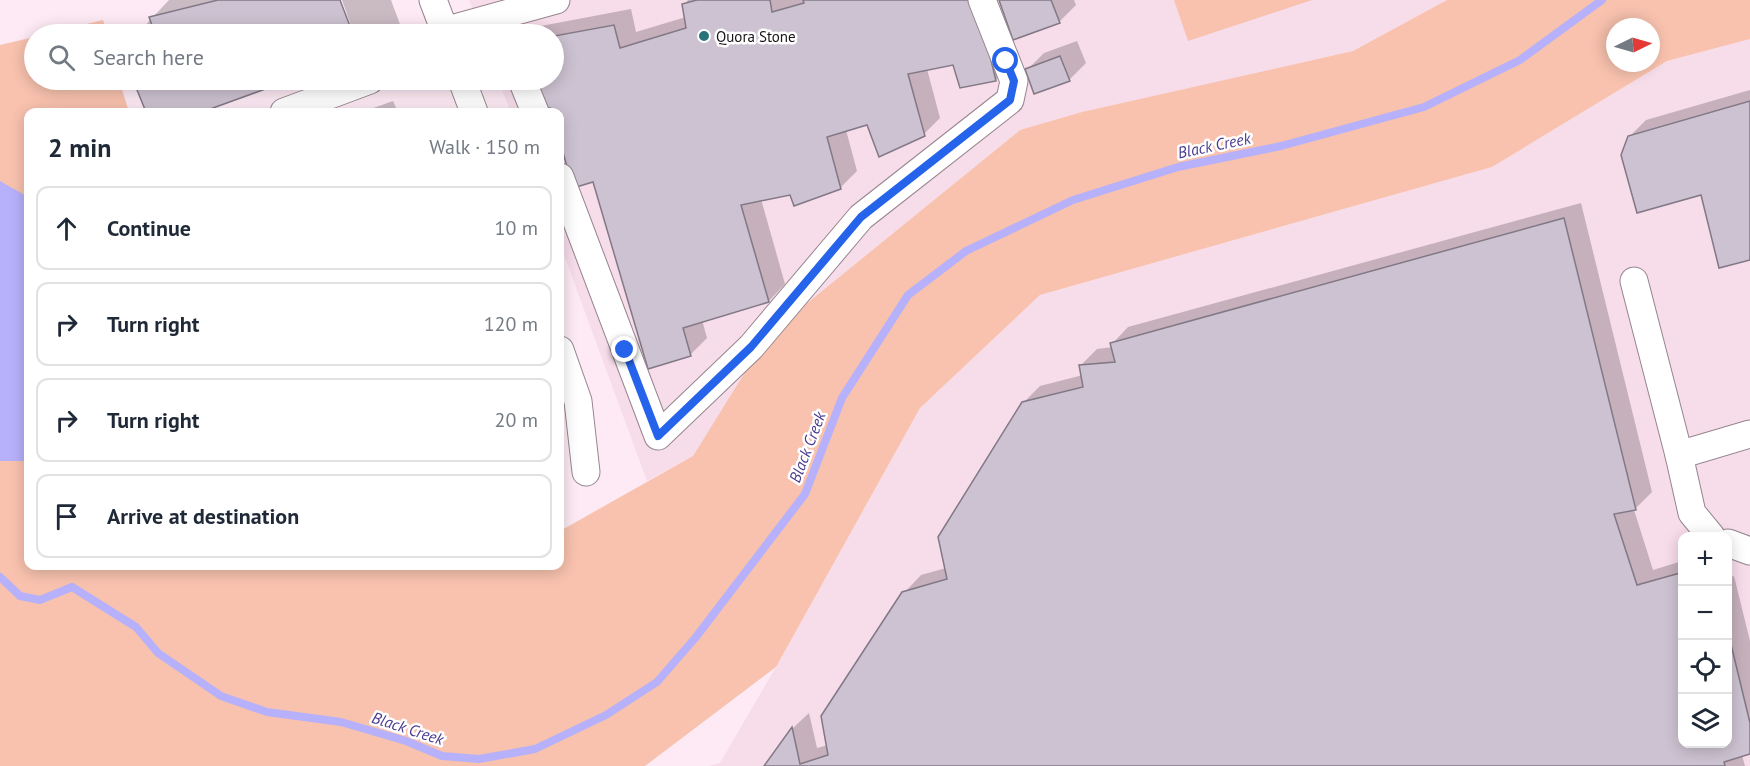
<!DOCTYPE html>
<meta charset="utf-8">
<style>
body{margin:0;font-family:"PT Sans",sans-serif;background:#f2f2f3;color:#1f2937}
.controls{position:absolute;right:18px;bottom:18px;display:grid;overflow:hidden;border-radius:12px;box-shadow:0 3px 15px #0003}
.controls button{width:54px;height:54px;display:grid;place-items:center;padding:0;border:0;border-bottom:2px solid #e0e1e3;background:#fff;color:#1f2937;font:30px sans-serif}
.compass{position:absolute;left:1606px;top:18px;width:54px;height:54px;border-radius:50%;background:#fff;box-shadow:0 3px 15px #0003;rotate:85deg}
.stop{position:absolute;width:18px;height:18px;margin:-14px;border:4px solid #2563eb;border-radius:50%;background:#fff}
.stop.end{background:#2563eb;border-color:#fff;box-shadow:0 2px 6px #0008}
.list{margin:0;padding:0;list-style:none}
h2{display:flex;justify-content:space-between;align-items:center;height:78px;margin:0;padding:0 24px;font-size:26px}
h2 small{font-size:20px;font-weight:400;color:#747a83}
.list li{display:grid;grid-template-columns:39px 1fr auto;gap:18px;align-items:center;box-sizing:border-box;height:84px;margin:0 12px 12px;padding:0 12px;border:2px solid #e0e1e3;border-radius:12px}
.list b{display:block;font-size:22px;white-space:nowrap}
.list em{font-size:20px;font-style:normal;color:#747a83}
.icon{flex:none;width:33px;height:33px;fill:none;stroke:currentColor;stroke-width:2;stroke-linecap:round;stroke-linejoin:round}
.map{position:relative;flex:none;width:1750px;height:766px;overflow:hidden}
.search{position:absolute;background:#fff;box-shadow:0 3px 15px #0003;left:24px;top:24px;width:540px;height:66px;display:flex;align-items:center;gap:15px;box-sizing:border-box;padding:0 21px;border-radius:33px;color:#747a83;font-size:22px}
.panel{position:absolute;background:#fff;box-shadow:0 3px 15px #0003;left:24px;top:108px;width:540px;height:462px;border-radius:12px}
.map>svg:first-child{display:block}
.built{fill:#f7dcea;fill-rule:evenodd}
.green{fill:#f8c2ae;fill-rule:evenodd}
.water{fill:#b6b1fa}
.shadow{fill:#0003}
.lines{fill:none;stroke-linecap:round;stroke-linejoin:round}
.stream{stroke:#b6b1fa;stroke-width:8}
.building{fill:#cdc2d1;stroke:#827886;stroke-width:1.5}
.minor-casing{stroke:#96858e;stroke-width:29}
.minor{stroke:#fff;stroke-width:27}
.route{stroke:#2563eb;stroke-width:8}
.poi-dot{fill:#297378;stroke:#fff;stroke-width:2}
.labels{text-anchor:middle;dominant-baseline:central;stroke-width:5;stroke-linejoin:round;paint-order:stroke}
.poi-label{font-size:15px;fill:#191216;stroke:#fff;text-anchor:start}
.water-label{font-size:16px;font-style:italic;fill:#4a3b90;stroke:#fff}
</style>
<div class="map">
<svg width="1750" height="766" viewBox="0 0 1750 766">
<rect width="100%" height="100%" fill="#fdeaf4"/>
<g class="built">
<path d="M469,0H1447L1353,51L1082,112L1020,130L768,335L693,456L647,481L560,244V112H511L498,80H554V34H482Z"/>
<path d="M1750,39V766H708L720,763L776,667L920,408L1040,295L1492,167L1667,61ZM1682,536H1728V744H1682Z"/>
</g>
<g class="green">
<path d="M1174,0H1312L1188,41Z"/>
<path d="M1447,0H1750V39L1667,61L1492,167L1040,295L920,408L776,667L645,766H0V45L34,37V80H119L129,112H28V566H560V531L693,456L768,335L1020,130L1082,112L1353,51ZM1615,27H1651V63H1615Z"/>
<path d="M103,20L107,34H45Z"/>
</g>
<path class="water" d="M0,181L28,197V461H0Z"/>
<g class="shadow">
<path d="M169,0H339L351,34H354L342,0H391L401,27L394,34H137Z"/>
<path d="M688,0H994L1012,63L996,80L954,63L927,69L940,118L924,134L868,123L846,130L857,171L840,188L791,193L761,199L785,284L769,301L702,320L707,338L690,355L594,180L574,186L560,137V112H553L551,106L535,80H554V34H533L541,26L631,9L636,32L686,17L684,5Z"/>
<path d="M1000,0H1074L1076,5L1059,22Z"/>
<path d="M1077,41L1086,63L1069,80L1027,70L1044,53Z"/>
<path d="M134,80H286L217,105L210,112H148Z"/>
<path d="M1750,90V258L1702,193L1629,137L1646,120Z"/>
<path d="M393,101L398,112H362Z"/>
<path d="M1581,203L1652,492L1634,510L1653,570L1682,561V744H1728V578L1734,576L1750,641V752L1742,755L1745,766H766L793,728L809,713L817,748L828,745L904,593L921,575L946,568L1023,403L1040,386L1083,375L1081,365L1097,349L1113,347L1112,344L1128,327Z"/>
</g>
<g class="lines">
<path class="stream" d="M0,577L20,596L40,600L72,587L136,627L158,653L221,696L267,712L341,722L406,741L442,756L479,759L535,749L606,715L657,682L696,637L805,494L842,398L908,295L966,251L1073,200L1178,167L1281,146L1424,107L1520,60L1602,0"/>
</g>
<g class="building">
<path d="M218,0H340L353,34H155L149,17Z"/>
<path d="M697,0H770L772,12L804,3L803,0H971L985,35L996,81L960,88L953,65L908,74L925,136L879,157L867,125L827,137L841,189L794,206L790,195L741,205L769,302L683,328L691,356L648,369L593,182L573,188L560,142V112H551L550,108L542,110L534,80H554V36L614,25L620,48L686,28L682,4Z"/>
<path d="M999,0H1051L1060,23L1013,40Z"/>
<path d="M1060,56L1070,81L1034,94L1025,69Z"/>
<path d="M133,80H290L202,112H146Z"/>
<path d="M1750,101V260L1719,268L1701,195L1637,213L1621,155L1628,136Z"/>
<path d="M1564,218L1636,510L1614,514L1637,585L1680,573L1682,585V744H1728V632L1750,723V754L1724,762L1725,766H764L792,727L800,764L828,755L821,716L902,592L947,579L938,537L1022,402L1083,387L1079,365L1115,362L1110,343Z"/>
</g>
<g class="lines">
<g class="minor-casing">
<g id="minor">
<path d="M433,0L446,34"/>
<path d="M444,31L556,0"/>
<path d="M462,80L474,112"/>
<path d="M522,80L535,112"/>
<path d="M284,112L370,80"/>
<path d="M560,177L658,436L751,347L861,217L1010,100L1014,81L982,0"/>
<path d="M1634,281L1679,455"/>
<path d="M560,350L578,401L586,472"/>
<path d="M1711,536L1692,513L1679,455L1750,434"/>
<path d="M1728,543L1750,551"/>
</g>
</g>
<use href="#minor" class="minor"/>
</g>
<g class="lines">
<path class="route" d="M625,350L658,436L751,347L861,217L1010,100L1014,81L1006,61"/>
</g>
<circle class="poi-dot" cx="704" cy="36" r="6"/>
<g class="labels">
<g class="poi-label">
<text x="716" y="36">Quora Stone</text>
</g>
<g class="water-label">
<text transform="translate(1214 145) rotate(-12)">Black Creek</text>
<text transform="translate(807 447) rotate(-69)">Black Creek</text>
<text transform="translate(408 728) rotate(18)">Black Creek</text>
</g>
</g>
</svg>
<div class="controls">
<button>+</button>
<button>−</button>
<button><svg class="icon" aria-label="locate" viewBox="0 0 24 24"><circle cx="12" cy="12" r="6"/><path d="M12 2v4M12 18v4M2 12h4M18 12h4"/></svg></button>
<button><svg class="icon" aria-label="layers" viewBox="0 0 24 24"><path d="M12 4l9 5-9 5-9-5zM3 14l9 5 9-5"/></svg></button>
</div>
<svg class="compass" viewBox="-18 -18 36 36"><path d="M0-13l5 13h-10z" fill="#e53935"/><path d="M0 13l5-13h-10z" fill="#747a83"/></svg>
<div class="stop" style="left:1006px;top:61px"></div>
<div class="stop end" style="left:625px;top:350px"></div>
<div class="search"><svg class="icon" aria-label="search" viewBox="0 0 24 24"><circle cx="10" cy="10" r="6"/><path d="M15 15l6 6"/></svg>Search here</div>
<section class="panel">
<h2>2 min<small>Walk · 150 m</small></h2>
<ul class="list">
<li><svg class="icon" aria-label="ahead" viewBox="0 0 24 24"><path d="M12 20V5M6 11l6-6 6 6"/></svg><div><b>Continue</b></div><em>10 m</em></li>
<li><svg class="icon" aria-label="right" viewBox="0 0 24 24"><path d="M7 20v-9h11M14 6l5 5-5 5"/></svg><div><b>Turn right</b></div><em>120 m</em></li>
<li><svg class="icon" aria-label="right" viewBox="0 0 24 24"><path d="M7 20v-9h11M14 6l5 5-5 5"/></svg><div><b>Turn right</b></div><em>20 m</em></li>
<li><svg class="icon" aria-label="arrive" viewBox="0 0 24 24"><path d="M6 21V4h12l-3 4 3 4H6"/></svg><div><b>Arrive at destination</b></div></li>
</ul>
</section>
</div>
